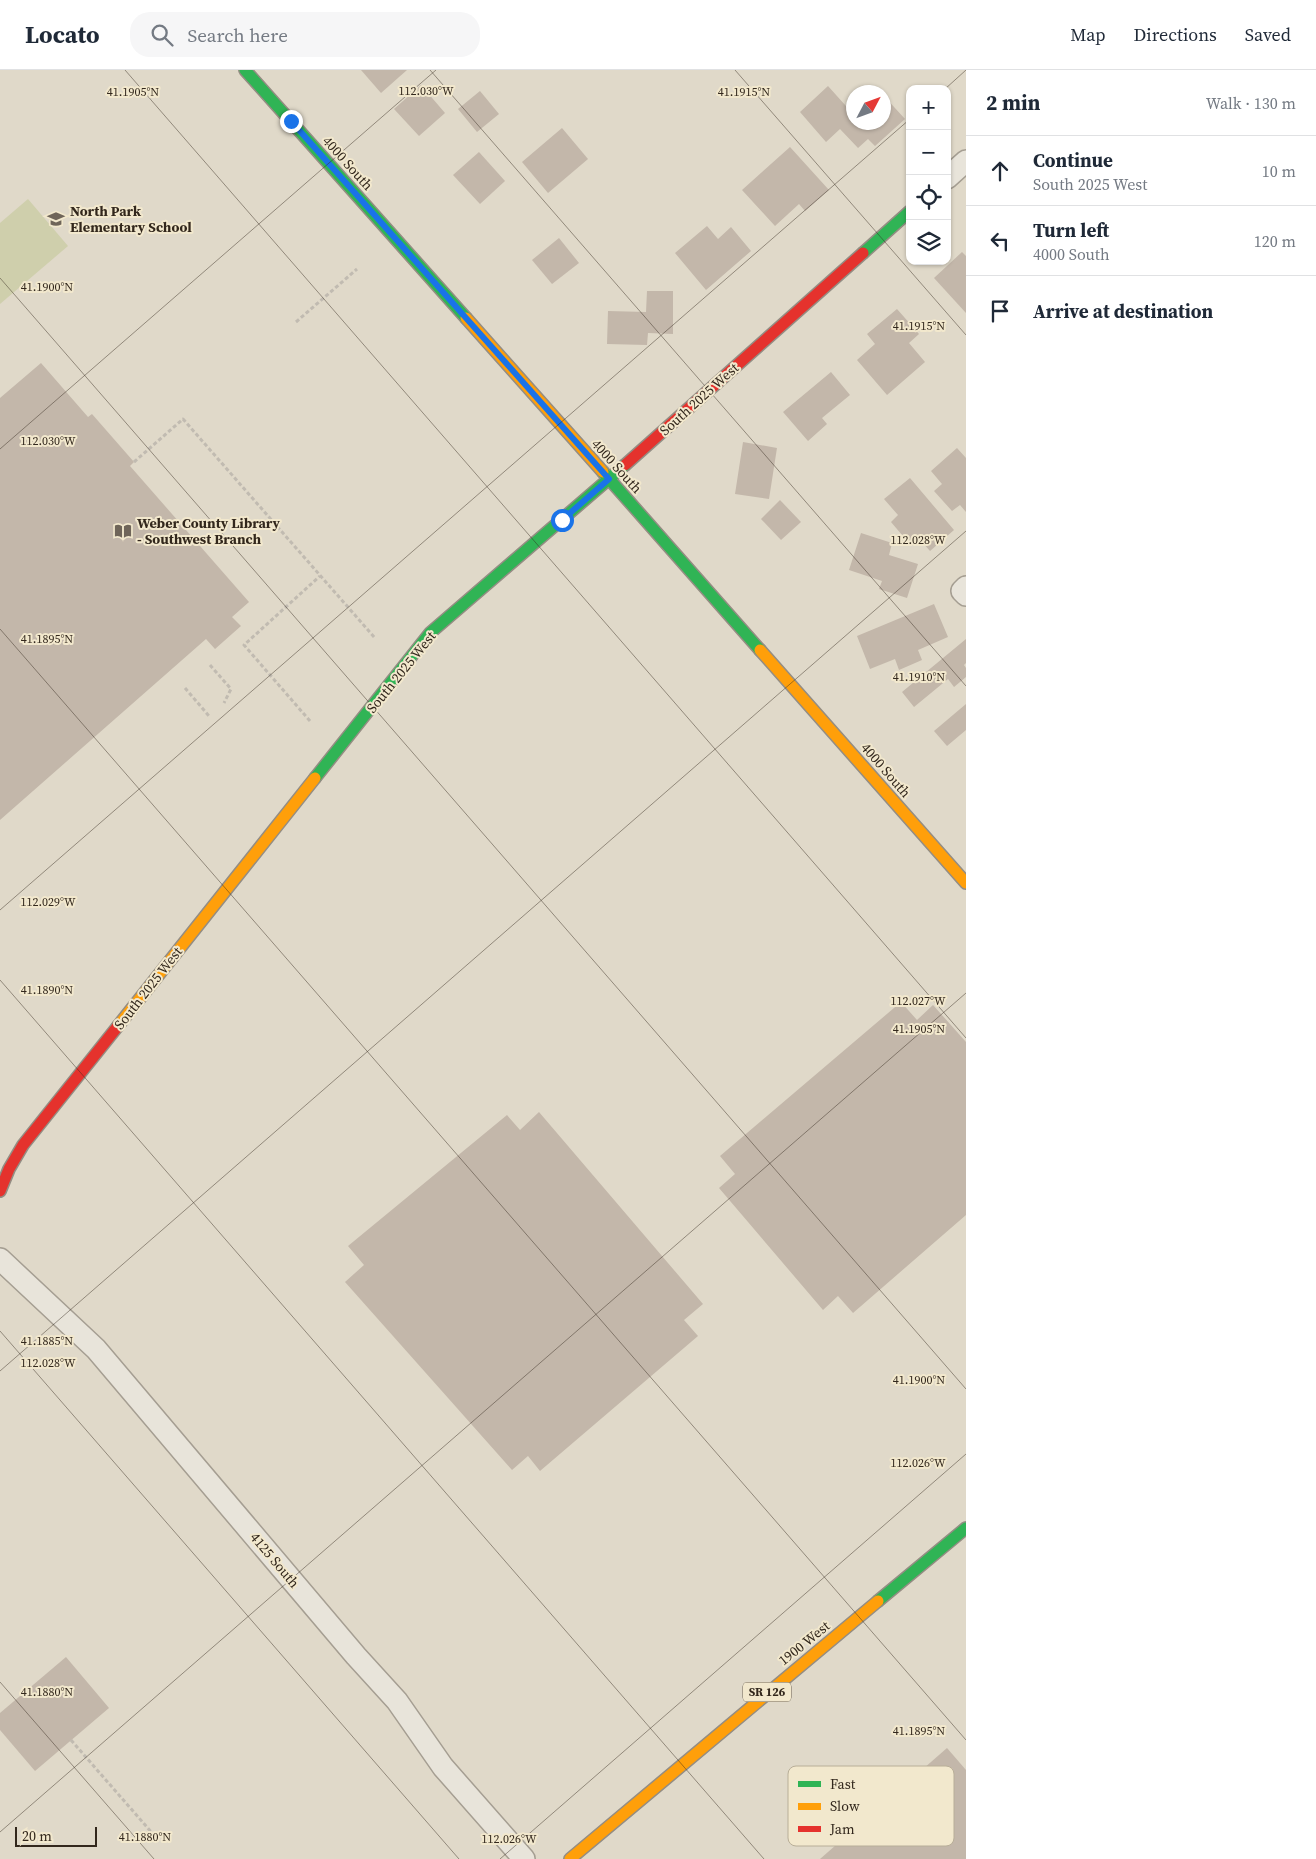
<!DOCTYPE html>
<meta charset="utf-8">
<style>
body{margin:0;font-family:"Source Serif 4",serif;background:#f6f6f7;color:#1f2937}
.controls{position:absolute;right:15px;top:15px;display:grid;overflow:hidden;border-radius:10px;box-shadow:0 1px 4px #0004}
.controls button{width:45px;height:45px;display:grid;place-items:center;padding:0;border:0;border-bottom:1px solid #e0e1e3;background:#fff;color:#1f2937;font:25px sans-serif}
.compass{position:absolute;left:846px;top:15px;width:45px;height:45px;border-radius:50%;background:#fff;box-shadow:0 1px 4px #0004;rotate:49deg}
.scale{position:absolute;left:15px;bottom:12px;width:82px;box-sizing:border-box;padding-left:5px;border:2px solid #32271c;border-top:0;font-size:14px;line-height:18px;white-space:nowrap;color:#32271c;-webkit-text-stroke:4px #f2e8cd;paint-order:stroke}
.stop{position:absolute;width:15px;height:15px;margin:-11px;border:4px solid #1a73e8;border-radius:50%;background:#fff}
.stop.end{background:#1a73e8;border-color:#fff;box-shadow:0 1px 5px #0008}
.list{margin:0;padding:0;list-style:none}
h2{display:flex;justify-content:space-between;align-items:center;height:65px;margin:0;padding:0 20px;font-size:21px}
h2 small{font-size:16px;font-weight:400;color:#747a83}
.list li{display:grid;grid-template-columns:32px 1fr auto;gap:15px;align-items:center;box-sizing:border-box;height:70px;padding:0 20px;border-top:1px solid #e0e1e3}
.list b{display:block;font-size:19px;white-space:nowrap}
.list p{margin:0;font-size:16px;white-space:nowrap;color:#747a83}
.list em{font-size:16px;font-style:normal;color:#747a83}
.icon{flex:none;width:28px;height:28px;fill:none;stroke:currentColor;stroke-width:2;stroke-linecap:round;stroke-linejoin:round}
.map{position:relative;flex:none;width:966px;height:1789px;overflow:hidden}
header{display:flex;align-items:center;gap:30px;box-sizing:border-box;height:70px;padding:0 25px;background:#fff;border-bottom:1px solid #e0e1e3}
header strong{font-size:24px}
nav{display:flex;gap:28px;margin-inline-start:auto;font-size:18px}
.search{width:350px;height:45px;background:#f6f6f7;display:flex;align-items:center;gap:12px;box-sizing:border-box;padding:0 18px;border-radius:20px;color:#747a83;font-size:19px}
main{display:flex}
aside{flex:1;background:#fff}
.map>svg:first-child{display:block}
.park{fill:#cfcfac}
.building{fill:#c3b7aa}
.lines{fill:none;stroke-linecap:round;stroke-linejoin:round}
.street-casing{stroke:#a59e92;stroke-width:24}
.fast-casing{stroke:#948d83;stroke-width:14}
.slow-casing{stroke:#948d83;stroke-width:14}
.jam-casing{stroke:#948d83;stroke-width:14}
.path{stroke:#c1bbb1;stroke-width:3;stroke-dasharray:4 2.5;stroke-linecap:butt}
.street{stroke:#e8e4da;stroke-width:21}
.fast{stroke:#30b455;stroke-width:11}
.slow{stroke:#ff9f0a;stroke-width:11}
.jam{stroke:#e5322d;stroke-width:11}
.route{stroke:#1a73e8;stroke-width:6}
.ticks{fill:none;stroke:#32271c;stroke-width:1;stroke-opacity:0.45}
.labels{text-anchor:middle;dominant-baseline:central;stroke-width:4;stroke-linejoin:round;paint-order:stroke}
.shield{fill:#f2e8cd;stroke:#6c6151;stroke-width:1}
.shield-label{font-size:12px;font-weight:bold;fill:#32271c}
.street-label{font-size:14px;fill:#32271c;stroke:#f2e8cd}
.poi-label{font-size:14px;font-weight:bold;fill:#32271c;stroke:#f2e8cd;text-anchor:start}
.key{fill:#f2e8cd;stroke:#b8ae98;stroke-width:1}
.key-label{font-size:14px;fill:#32271c}
.ticks-label{font-size:12px;text-anchor:middle;fill:#32271c;stroke:#f2e8cd;stroke-width:4;stroke-linejoin:round;paint-order:stroke}
</style>
<header>
<strong>Locato</strong>
<div class="search"><svg class="icon" aria-label="search" viewBox="0 0 24 24"><circle cx="10" cy="10" r="6"/><path d="M15 15l6 6"/></svg>Search here</div>
<nav><a>Map</a><a>Directions</a><a>Saved</a></nav>
</header>
<main>
<div class="map">
<svg width="966" height="1789" viewBox="0 0 966 1789">
<rect width="100%" height="100%" fill="#e0d9c9"/>
<path class="park" d="M28,129L68,176L0,234V153Z"/>
<g class="building">
<path d="M361,0H407L381,23Z"/>
<path d="M421,15L445,43L419,66L394,39Z"/>
<path d="M828,16L854,45V52H884V26L905,49L875,76L868,69L858,78L840,59L826,72L800,42Z"/>
<path d="M480,21L499,44L477,62L458,39Z"/>
<path d="M562,58L588,89L548,123L522,92Z"/>
<path d="M790,77L829,120L805,141L799,134L775,156L742,120Z"/>
<path d="M479,82L505,111L480,134L453,105Z"/>
<path d="M707,156L718,169L731,157L751,181L706,220L675,183Z"/>
<path d="M559,168L579,193L552,214L532,190Z"/>
<path d="M962,182L966,186V243L934,208Z"/>
<path d="M647,221H673V264L648,263L647,275L607,274L608,241L646,242Z"/>
<path d="M897,239L919,264L909,273L925,292L887,325L857,290L875,274L867,264Z"/>
<path d="M41,293L88,347L92,344L134,392L130,396L249,532L232,547L241,556L215,579L206,569L0,750V328Z"/>
<path d="M831,302L850,325L822,348L827,354L808,371L783,342Z"/>
<path d="M743,372L777,378L769,429L735,424Z"/>
<path d="M957,378L966,388V442L960,435L952,441L934,421L942,414L931,401Z"/>
<path d="M910,408L954,460L930,481L916,465L908,472L891,452L898,445L884,429Z"/>
<path d="M780,430L801,452L781,470L761,449Z"/>
<path d="M861,463L892,473L889,485L918,494L907,528L879,519L882,511L849,500Z"/>
<path d="M934,534L948,567L918,580L922,590L899,600L895,589L870,599L857,566Z"/>
<path d="M966,569V593L964,595L966,598V607L954,617L948,609L914,637L902,622Z"/>
<path d="M966,634V660L947,676L934,661Z"/>
<path d="M901,932L917,950L933,935L966,972V1145L853,1243L838,1226L823,1240L719,1118L735,1104L720,1086Z"/>
<path d="M539,1042L703,1234L684,1250L698,1266L540,1401L528,1386L512,1400L345,1212L364,1195L348,1176L507,1045L520,1060Z"/>
<path d="M66,1587L109,1638L35,1701L0,1660V1643Z"/>
<path d="M947,1678L966,1700V1789H820Z"/>
</g>
<g class="lines">
<g class="street-casing">
<g id="street">
<path d="M947,108L966,91"/>
<path d="M966,517L962,521L966,525"/>
<path d="M0,1189L96,1279L356,1586L397,1631L443,1697L524,1789"/>
</g>
</g>
<g class="fast-casing">
<g id="fast">
<path d="M245,0L466,248"/>
<path d="M863,183L910,141"/>
<path d="M603,402L760,580"/>
<path d="M315,708L430,563L625,395"/>
<path d="M878,1531L966,1458"/>
</g>
</g>
<g class="slow-casing">
<g id="slow">
<path d="M466,248L603,402"/>
<path d="M760,580L966,813"/>
<path d="M118,956L315,708"/>
<path d="M570,1789L878,1531"/>
</g>
</g>
<g class="jam-casing">
<g id="jam">
<path d="M625,395L863,183"/>
<path d="M0,1121L9,1099L23,1075L118,956"/>
</g>
</g>
<g class="path">
<path d="M296,252L357,199"/>
<path d="M134,392L183,349L375,568"/>
<path d="M210,595L231,619L224,633"/>
<path d="M185,618L209,646"/>
<path d="M310,651L244,575L320,506"/>
<path d="M71,1670L153,1764"/>
</g>
<use href="#street" class="street"/>
<use href="#fast" class="fast"/>
<use href="#slow" class="slow"/>
<use href="#jam" class="jam"/>
</g>
<g class="lines">
<path class="route" d="M291,51L609,409L562,450"/>
</g>
<path class="ticks" d="M125,0L966,968M430,0L966,616M735,0L966,265M945,19L966,0M0,208L966,1319M0,379L436,0M0,559L966,1670M0,840L910,49M0,910L764,1789M0,1261L459,1789M0,1301L966,461M0,1612L154,1789M0,1762L966,923M500,1789L966,1384"/>
<defs>
<g id="school-bare" transform="scale(1.35)"><path d="M0-5L7-2L0 1L-7-2ZM-4 1L0 2.5L4 1V4Q0 6-4 4Z" fill="#6f6559" stroke="#f2e8cd" stroke-width="2.5" paint-order="stroke"/></g>
<g id="library-bare" transform="scale(1.35)"><path d="M-6-4Q-3-5.5-.7-3.5V5Q-3 3-6 4ZM6-4Q3-5.5 .7-3.5V5Q3 3 6 4Z" fill="#6f6559" stroke="#f2e8cd" stroke-width="2.5" paint-order="stroke"/></g>
</defs>
<g fill-rule="evenodd">
<use href="#school-bare" x="56" y="149"/>
<use href="#library-bare" x="123" y="461"/>
</g>
<g class="labels">
<rect class="shield" x="743" y="1612.5" width="48" height="19" rx="4"/>
<g class="shield-label">
<text x="767" y="1622">SR 126</text>
</g>
<g class="street-label">
<text transform="translate(348 93) rotate(48)">4000 South</text>
<text transform="translate(699 329) rotate(-42)">South 2025 West</text>
<text transform="translate(617 396) rotate(48)">4000 South</text>
<text transform="translate(401 602) rotate(-51)">South 2025 West</text>
<text transform="translate(886 700) rotate(49)">4000 South</text>
<text transform="translate(148 918) rotate(-52)">South 2025 West</text>
<text transform="translate(275 1490) rotate(50)">4125 South</text>
<text transform="translate(804 1573) rotate(-39)">1900 West</text>
</g>
<g class="poi-label">
<text x="70" y="141">North Park<tspan x="70" dy="16">Elementary School</tspan></text>
<text x="137" y="453">Weber County Library<tspan x="137" dy="16">- Southwest Branch</tspan></text>
</g>
</g>
<rect x="788" y="1696" width="166" height="80" rx="8" class="key"/>
<rect x="798" y="1711" width="23" height="6" fill="#30b455"/>
<rect x="798" y="1733" width="23" height="7" fill="#ff9f0a"/>
<rect x="798" y="1756" width="23" height="6" fill="#e5322d"/>
<g class="key-label">
<text x="830" y="1719">Fast</text>
<text x="830" y="1741">Slow</text>
<text x="830" y="1764">Jam</text>
</g>
<g class="ticks-label">
<text x="426" y="25">112.030°W</text>
<text x="133" y="26">41.1905°N</text>
<text x="744" y="26">41.1915°N</text>
<text x="47" y="221">41.1900°N</text>
<text x="919" y="260">41.1915°N</text>
<text x="48" y="375">112.030°W</text>
<text x="918" y="474">112.028°W</text>
<text x="47" y="573">41.1895°N</text>
<text x="919" y="611">41.1910°N</text>
<text x="48" y="836">112.029°W</text>
<text x="47" y="924">41.1890°N</text>
<text x="918" y="935">112.027°W</text>
<text x="919" y="963">41.1905°N</text>
<text x="47" y="1275">41.1885°N</text>
<text x="48" y="1297">112.028°W</text>
<text x="919" y="1314">41.1900°N</text>
<text x="918" y="1397">112.026°W</text>
<text x="47" y="1626">41.1880°N</text>
<text x="919" y="1665">41.1895°N</text>
<text x="145" y="1771">41.1880°N</text>
<text x="509" y="1773">112.026°W</text>
</g>
</svg>
<div class="controls">
<button>+</button>
<button>−</button>
<button><svg class="icon" aria-label="locate" viewBox="0 0 24 24"><circle cx="12" cy="12" r="6"/><path d="M12 2v4M12 18v4M2 12h4M18 12h4"/></svg></button>
<button><svg class="icon" aria-label="layers" viewBox="0 0 24 24"><path d="M12 4l9 5-9 5-9-5zM3 14l9 5 9-5"/></svg></button>
</div>
<svg class="compass" viewBox="-18 -18 36 36"><path d="M0-13l5 13h-10z" fill="#e53935"/><path d="M0 13l5-13h-10z" fill="#747a83"/></svg>
<div class="scale">20 m</div>
<div class="stop" style="left:562px;top:450px"></div>
<div class="stop end" style="left:291px;top:51px"></div>
</div>
<aside>
<h2>2 min<small>Walk · 130 m</small></h2>
<ul class="list">
<li><svg class="icon" aria-label="ahead" viewBox="0 0 24 24"><path d="M12 20V5M6 11l6-6 6 6"/></svg><div><b>Continue</b><p>South 2025 West</p></div><em>10 m</em></li>
<li><svg class="icon" aria-label="left" viewBox="0 0 24 24"><path d="M17 20v-9H6M10 6l-5 5 5 5"/></svg><div><b>Turn left</b><p>4000 South</p></div><em>120 m</em></li>
<li><svg class="icon" aria-label="arrive" viewBox="0 0 24 24"><path d="M6 21V4h12l-3 4 3 4H6"/></svg><div><b>Arrive at destination</b></div></li>
</ul>
</aside>
</main>
